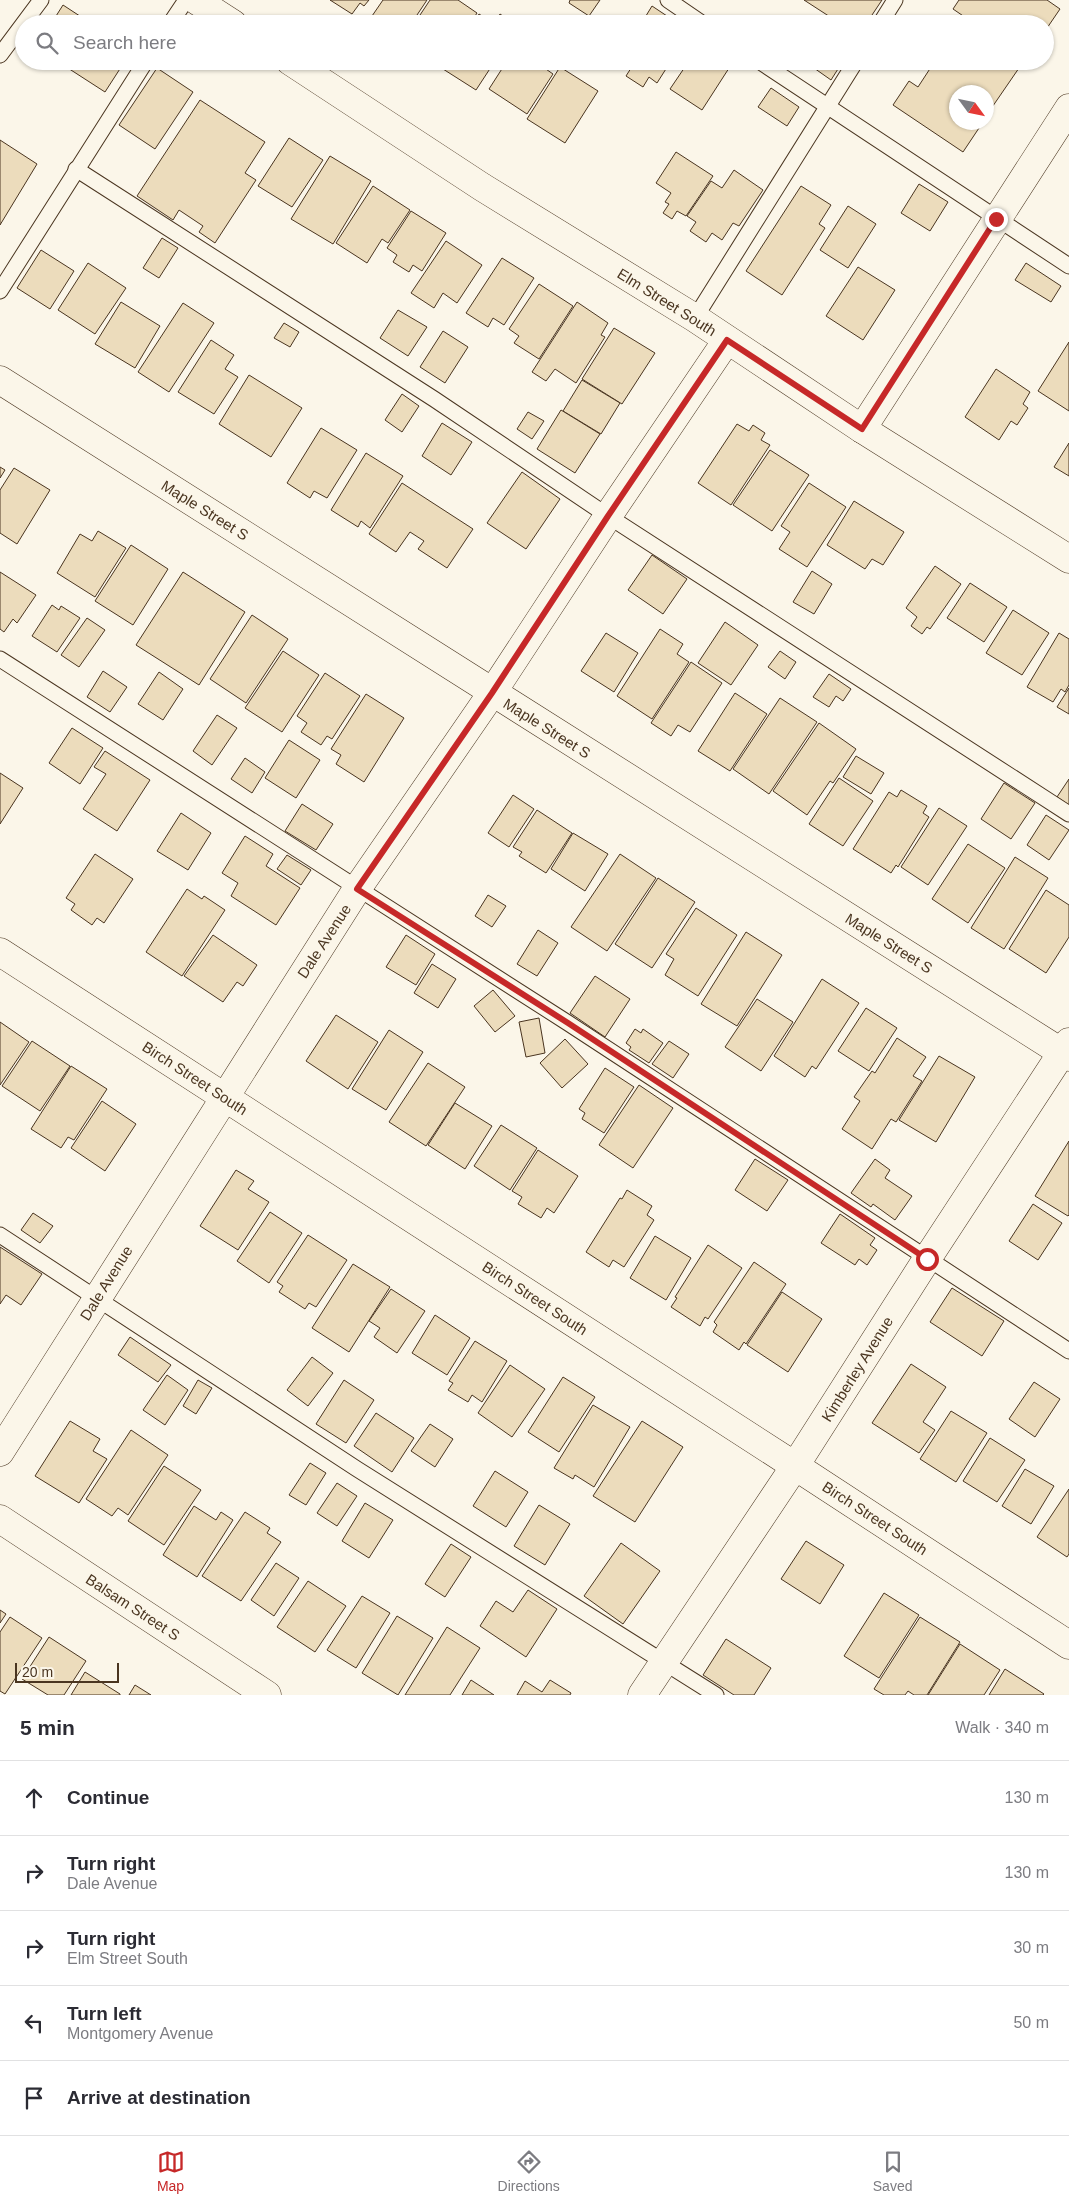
<!DOCTYPE html>
<meta charset="utf-8">
<style>
body{margin:0;font-family:Helvetica,sans-serif;background:#f2f2f3;color:#2b2b33}
.compass{position:absolute;left:949px;top:85px;width:45px;height:45px;border-radius:50%;background:#fff;box-shadow:0 1px 4px #0004;rotate:123deg}
.scale{position:absolute;left:15px;bottom:12px;width:104px;box-sizing:border-box;padding-left:5px;border:2px solid #4a3520;border-top:0;font-size:14px;line-height:18px;white-space:nowrap;color:#4a3520;-webkit-text-stroke:4px #fbf6e9;paint-order:stroke}
.stop{position:absolute;width:15px;height:15px;margin:-11px;border:4px solid #c62828;border-radius:50%;background:#fff}
.stop.end{background:#c62828;border-color:#fff;box-shadow:0 1px 5px #0008}
.list{margin:0;padding:0;list-style:none}
h2{display:flex;justify-content:space-between;align-items:center;height:65px;margin:0;padding:0 20px;font-size:21px}
h2 small{font-size:16px;font-weight:400;color:#7c7c81}
.list li{display:grid;grid-template-columns:32px 1fr auto;gap:15px;align-items:center;box-sizing:border-box;height:75px;padding:0 20px;border-top:1px solid #e1e1e2}
.list b{display:block;font-size:19px;white-space:nowrap}
.list p{margin:0;font-size:16px;white-space:nowrap;color:#7c7c81}
.list em{font-size:16px;font-style:normal;color:#7c7c81}
.icon{flex:none;width:28px;height:28px;fill:none;stroke:currentColor;stroke-width:2;stroke-linecap:round;stroke-linejoin:round}
.map{position:relative;flex:none;width:1069px;height:1695px;overflow:hidden}
.search{position:absolute;background:#fff;box-shadow:0 1px 4px #0004;left:15px;right:15px;top:15px;height:55px;display:flex;align-items:center;gap:12px;box-sizing:border-box;padding:0 18px;border-radius:28px;color:#7c7c81;font-size:19px}
.sheet{height:440px;background:#fff}
nav{display:flex;justify-content:space-around;align-items:center;box-sizing:border-box;height:70px;border-top:1px solid #e1e1e2;background:#fff;font-size:14px;color:#7c7c81}
nav a{display:grid;justify-items:center;gap:2px}
nav .on{color:#c62828}
.map>svg:first-child{display:block}
.building{fill:#ecdcbc;stroke:#4a3520}
.lines{fill:none;stroke-linecap:round;stroke-linejoin:round}
.lane-casing{stroke:#4a3520;stroke-width:17}
.street-casing{stroke:#4a3520;stroke-width:29}
.lane{stroke:#fbf6e9;stroke-width:15}
.street{stroke:#fbf6e9;stroke-width:28}
.route{stroke:#c62828;stroke-width:6}
.labels{text-anchor:middle;dominant-baseline:central;stroke-width:4;stroke-linejoin:round;paint-order:stroke}
.street-label{font-size:15px;fill:#4a3520;stroke:#fbf6e9}
</style>
<div class="map">
<svg width="1069" height="1695" viewBox="0 0 1069 1695">
<rect width="100%" height="100%" fill="#fbf6e9"/>
<g class="building">
<path d="M330,0H369L364,6L360,3L352,14Z"/>
<path d="M383,0H427L411,24H385L372,16Z"/>
<path d="M430,0H458L477,13L470,24H414Z"/>
<path d="M570,0H600L589,16L569,3Z"/>
<path d="M804,0H882L866,24H841Z"/>
<path d="M959,0H1047L1060,9L1045,31V24H975L953,9Z"/>
<path d="M63,5L92,24H51Z"/>
<path d="M652,6L679,24H641Z"/>
<path d="M479,14L494,24L500,14L514,24H473Z"/>
<path d="M824,16L836,24H819Z"/>
<path d="M57,61H125L105,92Z"/>
<path d="M435,61H445L442,66Z"/>
<path d="M448,61H495L476,90L443,69Z"/>
<path d="M507,61H546L543,67L553,74L527,114L489,89Z"/>
<path d="M627,61H671L657,83L649,77L643,87L626,76L633,65Z"/>
<path d="M689,61H725L731,65L702,110L670,89Z"/>
<path d="M804,61H843L831,80Z"/>
<path d="M935,61H1009L1019,68L986,116V92H956V122H983L963,152L893,105L909,81L918,87Z"/>
<path d="M560,67L598,91L565,143L527,119Z"/>
<path d="M157,68L193,92L155,149L119,125Z"/>
<path d="M771,88L799,107L787,126L758,107Z"/>
<path d="M200,100L265,142L245,173L256,180L215,243L199,232L203,226L179,210L173,220L137,196Z"/>
<path d="M289,138L323,160L292,207L258,186Z"/>
<path d="M0,140L37,164L0,225Z"/>
<path d="M676,152L713,176L686,216L677,211L672,219L663,213L669,204L665,202L671,193L656,183Z"/>
<path d="M330,156L371,181L333,244L291,219Z"/>
<path d="M734,170L763,190L739,226L733,223L722,240L712,233L706,242L690,231L696,222L687,216L711,181L722,188Z"/>
<path d="M919,184L948,202L930,231L901,213Z"/>
<path d="M373,186L410,210L388,243L382,239L367,263L336,243Z"/>
<path d="M801,186L831,205L819,224L825,228L782,295L746,271Z"/>
<path d="M848,206L876,224L848,268L820,250Z"/>
<path d="M411,211L446,233L422,271L413,265L409,272L393,262L397,255L387,248Z"/>
<path d="M162,238L178,248L159,278L143,268Z"/>
<path d="M446,241L482,265L457,303L443,293L434,308L411,293Z"/>
<path d="M41,250L74,271L50,309L17,288Z"/>
<path d="M502,258L534,278L504,325L493,318L488,327L466,313Z"/>
<path d="M88,263L126,288L95,334L58,310Z"/>
<path d="M1026,263L1061,286L1051,302L1015,280Z"/>
<path d="M858,267L895,290L863,340L826,316Z"/>
<path d="M539,284L573,306L539,359L514,343L519,336L509,329Z"/>
<path d="M121,302L160,326L135,368L95,344Z"/>
<path d="M577,302L608,323L601,335L605,337L576,383L555,369L546,381L532,372Z"/>
<path d="M183,303L214,323L169,392L138,372Z"/>
<path d="M398,310L427,327L408,356L380,338Z"/>
<path d="M284,323L299,332L290,347L274,338Z"/>
<path d="M614,328L655,353L622,404L582,379Z"/>
<path d="M443,331L468,347L445,383L420,367Z"/>
<path d="M211,340L234,355L225,369L238,377L214,414L178,392Z"/>
<path d="M1069,342V411L1038,391Z"/>
<path d="M996,369L1030,392L1023,404L1028,408L1017,425L1011,421L999,440L965,417Z"/>
<path d="M249,375L302,408L271,457L219,424Z"/>
<path d="M582,380L620,403L601,434L563,411Z"/>
<path d="M402,394L419,406L402,432L385,420Z"/>
<path d="M561,410L600,434L575,473L537,449Z"/>
<path d="M528,412L544,421L532,439L517,429Z"/>
<path d="M442,423L472,442L451,475L422,456Z"/>
<path d="M737,424L749,431L753,425L765,433L761,440L770,445L731,505L698,483Z"/>
<path d="M321,428L357,450L327,498L314,491L310,498L287,483Z"/>
<path d="M1069,443V476L1054,467Z"/>
<path d="M770,450L809,475L772,531L733,505Z"/>
<path d="M366,453L403,476L370,528L361,521L358,527L331,510Z"/>
<path d="M0,467L5,470L0,478Z"/>
<path d="M14,468L50,490L17,544L0,533V490Z"/>
<path d="M522,472L560,499L526,549L487,523Z"/>
<path d="M402,483L473,529L447,568L418,549L424,541L410,532L396,552L369,534Z"/>
<path d="M809,483L846,507L807,567L779,549L790,532L781,526Z"/>
<path d="M854,501L904,532L883,565L872,559L865,569L827,545Z"/>
<path d="M98,531L126,548L95,597L57,573L80,534L92,541Z"/>
<path d="M131,545L168,569L133,625L95,601Z"/>
<path d="M652,555L687,579L663,614L628,590Z"/>
<path d="M935,566L961,584L930,629L927,627L922,634L911,626L917,617L906,608Z"/>
<path d="M812,571L832,584L814,614L793,602Z"/>
<path d="M0,572L36,595L17,623L13,619L4,632L0,629Z"/>
<path d="M183,572L245,612L199,685L136,645Z"/>
<path d="M970,583L1007,607L984,642L947,618Z"/>
<path d="M52,605L59,610L61,606L80,618L57,652L32,636Z"/>
<path d="M1013,610L1049,633L1022,675L986,653Z"/>
<path d="M252,615L288,639L246,703L210,679Z"/>
<path d="M87,618L105,630L79,667L61,655Z"/>
<path d="M725,622L758,645L731,685L698,663Z"/>
<path d="M660,629L683,644L677,654L689,662L652,719L617,696Z"/>
<path d="M606,633L638,653L614,692L581,671Z"/>
<path d="M1059,633L1069,639V685L1065,692L1061,689L1053,702L1027,687Z"/>
<path d="M283,651L319,675L282,732L245,708Z"/>
<path d="M780,651L796,662L785,679L768,667Z"/>
<path d="M691,662L722,683L690,732L678,725L671,736L651,723Z"/>
<path d="M103,671L127,687L110,712L87,697Z"/>
<path d="M159,672L183,689L163,720L138,704Z"/>
<path d="M325,673L360,696L332,739L327,736L321,745L301,732L307,723L297,716Z"/>
<path d="M829,674L851,689L843,701L836,696L829,707L813,697Z"/>
<path d="M1069,688V714L1057,707Z"/>
<path d="M735,693L767,714L730,771L698,751Z"/>
<path d="M366,694L404,718L364,782L336,764L341,755L331,749Z"/>
<path d="M780,698L817,722L769,794L733,769Z"/>
<path d="M217,715L237,728L212,765L193,751Z"/>
<path d="M819,723L856,749L833,783L830,781L807,815L773,791Z"/>
<path d="M72,728L103,748L80,784L49,763Z"/>
<path d="M289,740L320,760L296,798L265,778Z"/>
<path d="M105,751L150,780L117,831L83,809L106,774L94,767Z"/>
<path d="M856,756L884,773L871,794L843,777Z"/>
<path d="M245,758L265,772L252,793L231,779Z"/>
<path d="M0,773L23,788L0,824Z"/>
<path d="M839,778L873,801L843,846L809,824Z"/>
<path d="M1069,779V805L1057,797Z"/>
<path d="M1004,783L1035,803L1011,839L981,819Z"/>
<path d="M901,790L927,806L923,813L929,817L898,867L896,865L891,873L853,849L889,792L897,797Z"/>
<path d="M513,795L534,809L509,847L488,833Z"/>
<path d="M302,804L333,824L316,850L285,831Z"/>
<path d="M939,808L967,826L928,885L901,867Z"/>
<path d="M537,810L572,833L546,873L519,856L522,852L513,847Z"/>
<path d="M181,813L211,833L188,870L157,851Z"/>
<path d="M1046,815L1069,830L1049,860L1027,845Z"/>
<path d="M573,833L608,854L585,891L551,869Z"/>
<path d="M245,836L273,854L266,866L300,888L276,925L231,896L238,883L222,873Z"/>
<path d="M968,844L1005,868L968,923L932,899Z"/>
<path d="M95,854L133,879L104,923L97,918L92,925L71,910L75,904L66,898Z"/>
<path d="M620,854L656,878L607,951L571,927Z"/>
<path d="M287,855L311,870L301,885L277,869Z"/>
<path d="M1015,857L1048,878L1004,949L971,928Z"/>
<path d="M658,878L695,902L652,968L615,944Z"/>
<path d="M187,889L202,899L204,896L225,910L182,976L146,952Z"/>
<path d="M1046,890L1069,905V937L1046,973L1009,949Z"/>
<path d="M488,895L506,906L492,927L475,916Z"/>
<path d="M696,908L737,935L698,996L665,975L674,959L666,954Z"/>
<path d="M538,930L558,943L537,976L517,964Z"/>
<path d="M746,932L782,955L737,1026L701,1004Z"/>
<path d="M213,935L257,965L243,986L237,982L223,1002L184,976Z"/>
<path d="M406,935L435,954L416,985L386,967Z"/>
<path d="M432,964L456,979L438,1008L414,993Z"/>
<path d="M595,976L630,999L605,1037L570,1013Z"/>
<path d="M822,979L859,1003L816,1069L812,1066L805,1077L774,1056Z"/>
<path d="M493,990L515,1016L495,1032L474,1006Z"/>
<path d="M757,999L793,1022L761,1071L725,1047Z"/>
<path d="M866,1008L897,1028L869,1071L838,1051Z"/>
<path d="M336,1015L378,1042L348,1089L306,1061Z"/>
<path d="M539,1018L545,1053L526,1057L519,1022Z"/>
<path d="M0,1022L29,1042L0,1085Z"/>
<path d="M635,1029L641,1033L643,1029L663,1043L649,1063L629,1050L631,1047L626,1043Z"/>
<path d="M389,1030L423,1052L386,1110L352,1089Z"/>
<path d="M897,1038L926,1057L913,1076L922,1081L896,1122L891,1119L872,1149L842,1129L860,1101L854,1097L872,1071L875,1073Z"/>
<path d="M565,1039L588,1064L562,1088L540,1063Z"/>
<path d="M32,1041L70,1066L40,1111L2,1086Z"/>
<path d="M669,1041L689,1054L673,1078L652,1064Z"/>
<path d="M939,1056L975,1077L936,1142L899,1120Z"/>
<path d="M428,1063L465,1087L426,1146L389,1122Z"/>
<path d="M71,1066L107,1089L74,1140L68,1137L61,1148L31,1129Z"/>
<path d="M605,1068L634,1087L604,1133L582,1119L585,1113L579,1109Z"/>
<path d="M639,1085L673,1108L633,1168L599,1145Z"/>
<path d="M102,1101L136,1124L105,1171L71,1148Z"/>
<path d="M455,1103L492,1126L465,1169L428,1145Z"/>
<path d="M501,1125L537,1148L510,1190L474,1166Z"/>
<path d="M1069,1141V1215L1068,1216L1035,1196Z"/>
<path d="M538,1150L578,1176L554,1213L547,1208L541,1218L518,1204L522,1197L512,1191Z"/>
<path d="M755,1159L788,1180L767,1211L735,1190Z"/>
<path d="M875,1159L890,1170L885,1178L912,1196L895,1220L873,1204L871,1207L851,1193Z"/>
<path d="M236,1170L254,1181L248,1189L269,1202L238,1250L200,1226Z"/>
<path d="M627,1190L652,1206L647,1215L654,1220L624,1267L613,1260L609,1267L586,1252L620,1198L622,1199Z"/>
<path d="M1033,1204L1062,1223L1038,1260L1009,1241Z"/>
<path d="M270,1212L302,1233L269,1283L237,1261Z"/>
<path d="M33,1213L53,1226L40,1243L21,1230Z"/>
<path d="M840,1214L875,1238L870,1245L877,1250L867,1265L859,1259L855,1265L821,1243Z"/>
<path d="M308,1235L347,1260L316,1307L309,1303L305,1309L279,1292L283,1286L277,1282Z"/>
<path d="M655,1236L691,1258L666,1300L630,1278Z"/>
<path d="M708,1245L742,1268L708,1319L705,1317L700,1326L671,1307L677,1298L675,1297Z"/>
<path d="M0,1247L42,1274L21,1305L6,1295L0,1304Z"/>
<path d="M754,1262L786,1284L746,1344L744,1342L739,1350L713,1332L717,1325L714,1322Z"/>
<path d="M353,1264L390,1287L349,1352L312,1328Z"/>
<path d="M952,1288L1004,1321L982,1356L930,1322Z"/>
<path d="M391,1289L425,1311L397,1353L374,1337L380,1328L369,1321Z"/>
<path d="M782,1292L822,1319L788,1372L747,1345Z"/>
<path d="M435,1315L470,1338L447,1375L412,1353Z"/>
<path d="M130,1337L171,1365L158,1382L118,1355Z"/>
<path d="M475,1341L507,1361L482,1402L472,1395L468,1402L448,1390L453,1383L449,1381Z"/>
<path d="M312,1357L333,1373L308,1406L287,1390Z"/>
<path d="M911,1364L946,1387L923,1422L935,1430L919,1453L872,1423Z"/>
<path d="M510,1365L545,1389L512,1437L478,1413Z"/>
<path d="M167,1375L188,1390L165,1425L143,1410Z"/>
<path d="M563,1377L595,1397L559,1452L528,1432Z"/>
<path d="M198,1380L212,1388L196,1414L183,1406Z"/>
<path d="M344,1380L374,1400L346,1443L316,1424Z"/>
<path d="M1034,1382L1060,1399L1035,1437L1009,1419Z"/>
<path d="M593,1405L630,1427L594,1487L575,1475L573,1479L554,1468Z"/>
<path d="M951,1411L987,1433L956,1482L920,1459Z"/>
<path d="M376,1413L414,1438L392,1472L354,1446Z"/>
<path d="M70,1421L100,1439L93,1451L107,1459L79,1503L35,1476Z"/>
<path d="M642,1421L683,1447L635,1522L593,1496Z"/>
<path d="M430,1424L453,1439L435,1467L411,1451Z"/>
<path d="M131,1430L168,1455L128,1515L118,1508L112,1516L86,1499Z"/>
<path d="M990,1438L1025,1460L997,1502L963,1481Z"/>
<path d="M310,1463L326,1473L306,1505L289,1495Z"/>
<path d="M164,1466L201,1490L164,1545L128,1521Z"/>
<path d="M1025,1469L1054,1486L1031,1524L1002,1506Z"/>
<path d="M495,1471L528,1492L506,1527L473,1506Z"/>
<path d="M337,1483L357,1496L337,1526L317,1513Z"/>
<path d="M1069,1489V1554L1067,1557L1037,1537Z"/>
<path d="M365,1503L393,1520L369,1558L342,1541Z"/>
<path d="M539,1505L570,1524L545,1565L514,1546Z"/>
<path d="M194,1506L216,1520L221,1512L233,1520L197,1577L163,1555Z"/>
<path d="M245,1512L270,1528L267,1533L281,1542L241,1601L202,1576Z"/>
<path d="M806,1541L844,1565L820,1604L781,1579Z"/>
<path d="M621,1543L660,1571L623,1624L584,1596Z"/>
<path d="M451,1544L471,1557L445,1597L425,1584Z"/>
<path d="M276,1563L299,1578L274,1616L251,1600Z"/>
<path d="M308,1581L346,1606L315,1652L277,1627Z"/>
<path d="M528,1590L557,1609L526,1657L480,1626L496,1601L513,1612Z"/>
<path d="M884,1593L919,1615L879,1678L844,1656Z"/>
<path d="M362,1596L390,1613L356,1668L327,1650Z"/>
<path d="M0,1610L6,1614L0,1623Z"/>
<path d="M397,1616L433,1638L398,1695L362,1673Z"/>
<path d="M10,1617L42,1638L5,1694L0,1691V1632Z"/>
<path d="M920,1617L960,1642L927,1695H914L908,1691L905,1695H884L874,1689Z"/>
<path d="M447,1627L480,1648L450,1695H405Z"/>
<path d="M49,1637L86,1661L64,1695H48L22,1679Z"/>
<path d="M726,1639L771,1668L754,1695H734L703,1675Z"/>
<path d="M960,1644L1000,1670L984,1695H928Z"/>
<path d="M1005,1669L1044,1694L1043,1695H989Z"/>
<path d="M85,1672L120,1694V1695H71Z"/>
<path d="M471,1680L494,1695H462Z"/>
<path d="M550,1680L571,1693L570,1695H517L525,1681L542,1692Z"/>
<path d="M135,1685L151,1695H129Z"/>
</g>
<g class="lines">
<g class="lane-casing">
<g id="lane">
<path d="M668,0L703,24"/>
<path d="M170,24L186,0"/>
<path d="M880,24L895,0"/>
<path d="M0,55L41,0"/>
<path d="M759,61L1069,266"/>
<path d="M76,169L434,399L608,516L1069,814"/>
<path d="M0,291L146,61"/>
<path d="M695,318L856,61"/>
<path d="M0,659L568,1023L1069,1351"/>
<path d="M0,1235L357,1469L716,1695"/>
</g>
</g>
<g class="street-casing">
<g id="street">
<path d="M196,0L233,24"/>
<path d="M290,61L482,187L695,318L862,429L1069,559"/>
<path d="M0,380L1069,1057"/>
<path d="M862,429L1069,108"/>
<path d="M0,952L795,1466L1069,1645"/>
<path d="M0,1452L357,889L492,693L608,516L727,340"/>
<path d="M0,1519L267,1695"/>
<path d="M642,1695L795,1466L927,1259L1069,1042"/>
</g>
</g>
<use href="#lane" class="lane"/>
<use href="#street" class="street"/>
</g>
<g class="lines">
<path class="route" d="M927,1259L568,1023L357,889L492,693L608,516L727,340L862,429L996,219"/>
</g>
<g class="labels">
<g class="street-label">
<text transform="translate(667 302) rotate(32)">Elm Street South</text>
<text transform="translate(205 510) rotate(32)">Maple Street S</text>
<text transform="translate(547 728) rotate(32)">Maple Street S</text>
<text transform="translate(324 941) rotate(-57)">Dale Avenue</text>
<text transform="translate(889 943) rotate(32)">Maple Street S</text>
<text transform="translate(195 1078) rotate(33)">Birch Street South</text>
<text transform="translate(106 1283) rotate(-58)">Dale Avenue</text>
<text transform="translate(535 1298) rotate(33)">Birch Street South</text>
<text transform="translate(857 1369) rotate(-58)">Kimberley Avenue</text>
<text transform="translate(875 1518) rotate(33)">Birch Street South</text>
<text transform="translate(133 1607) rotate(33)">Balsam Street S</text>
</g>
</g>
</svg>
<svg class="compass" viewBox="-18 -18 36 36"><path d="M0-13l5 13h-10z" fill="#e53935"/><path d="M0 13l5-13h-10z" fill="#7c7c81"/></svg>
<div class="scale">20 m</div>
<div class="stop" style="left:927px;top:1259px"></div>
<div class="stop end" style="left:996px;top:219px"></div>
<div class="search"><svg class="icon" aria-label="search" viewBox="0 0 24 24"><circle cx="10" cy="10" r="6"/><path d="M15 15l6 6"/></svg>Search here</div>
</div>
<section class="sheet">
<h2>5 min<small>Walk · 340 m</small></h2>
<ul class="list">
<li><svg class="icon" aria-label="ahead" viewBox="0 0 24 24"><path d="M12 20V5M6 11l6-6 6 6"/></svg><div><b>Continue</b></div><em>130 m</em></li>
<li><svg class="icon" aria-label="right" viewBox="0 0 24 24"><path d="M7 20v-9h11M14 6l5 5-5 5"/></svg><div><b>Turn right</b><p>Dale Avenue</p></div><em>130 m</em></li>
<li><svg class="icon" aria-label="right" viewBox="0 0 24 24"><path d="M7 20v-9h11M14 6l5 5-5 5"/></svg><div><b>Turn right</b><p>Elm Street South</p></div><em>30 m</em></li>
<li><svg class="icon" aria-label="left" viewBox="0 0 24 24"><path d="M17 20v-9H6M10 6l-5 5 5 5"/></svg><div><b>Turn left</b><p>Montgomery Avenue</p></div><em>50 m</em></li>
<li><svg class="icon" aria-label="arrive" viewBox="0 0 24 24"><path d="M6 21V4h12l-3 4 3 4H6"/></svg><div><b>Arrive at destination</b></div></li>
</ul>
</section>
<nav>
<a class="on"><svg class="icon" aria-label="map" viewBox="0 0 24 24"><path d="M3 6l6-2 6 2 6-2v14l-6 2-6-2-6 2zM9 4v14M15 6v14"/></svg>Map</a>
<a><svg class="icon" aria-label="directions" viewBox="0 0 24 24"><path d="M12 3l9 9-9 9-9-9zM9 14v-3h6M13 9l2 2-2 2"/></svg>Directions</a>
<a><svg class="icon" aria-label="saved" viewBox="0 0 24 24"><path d="M7 4h10v16l-5-4-5 4z"/></svg>Saved</a>
</nav>
